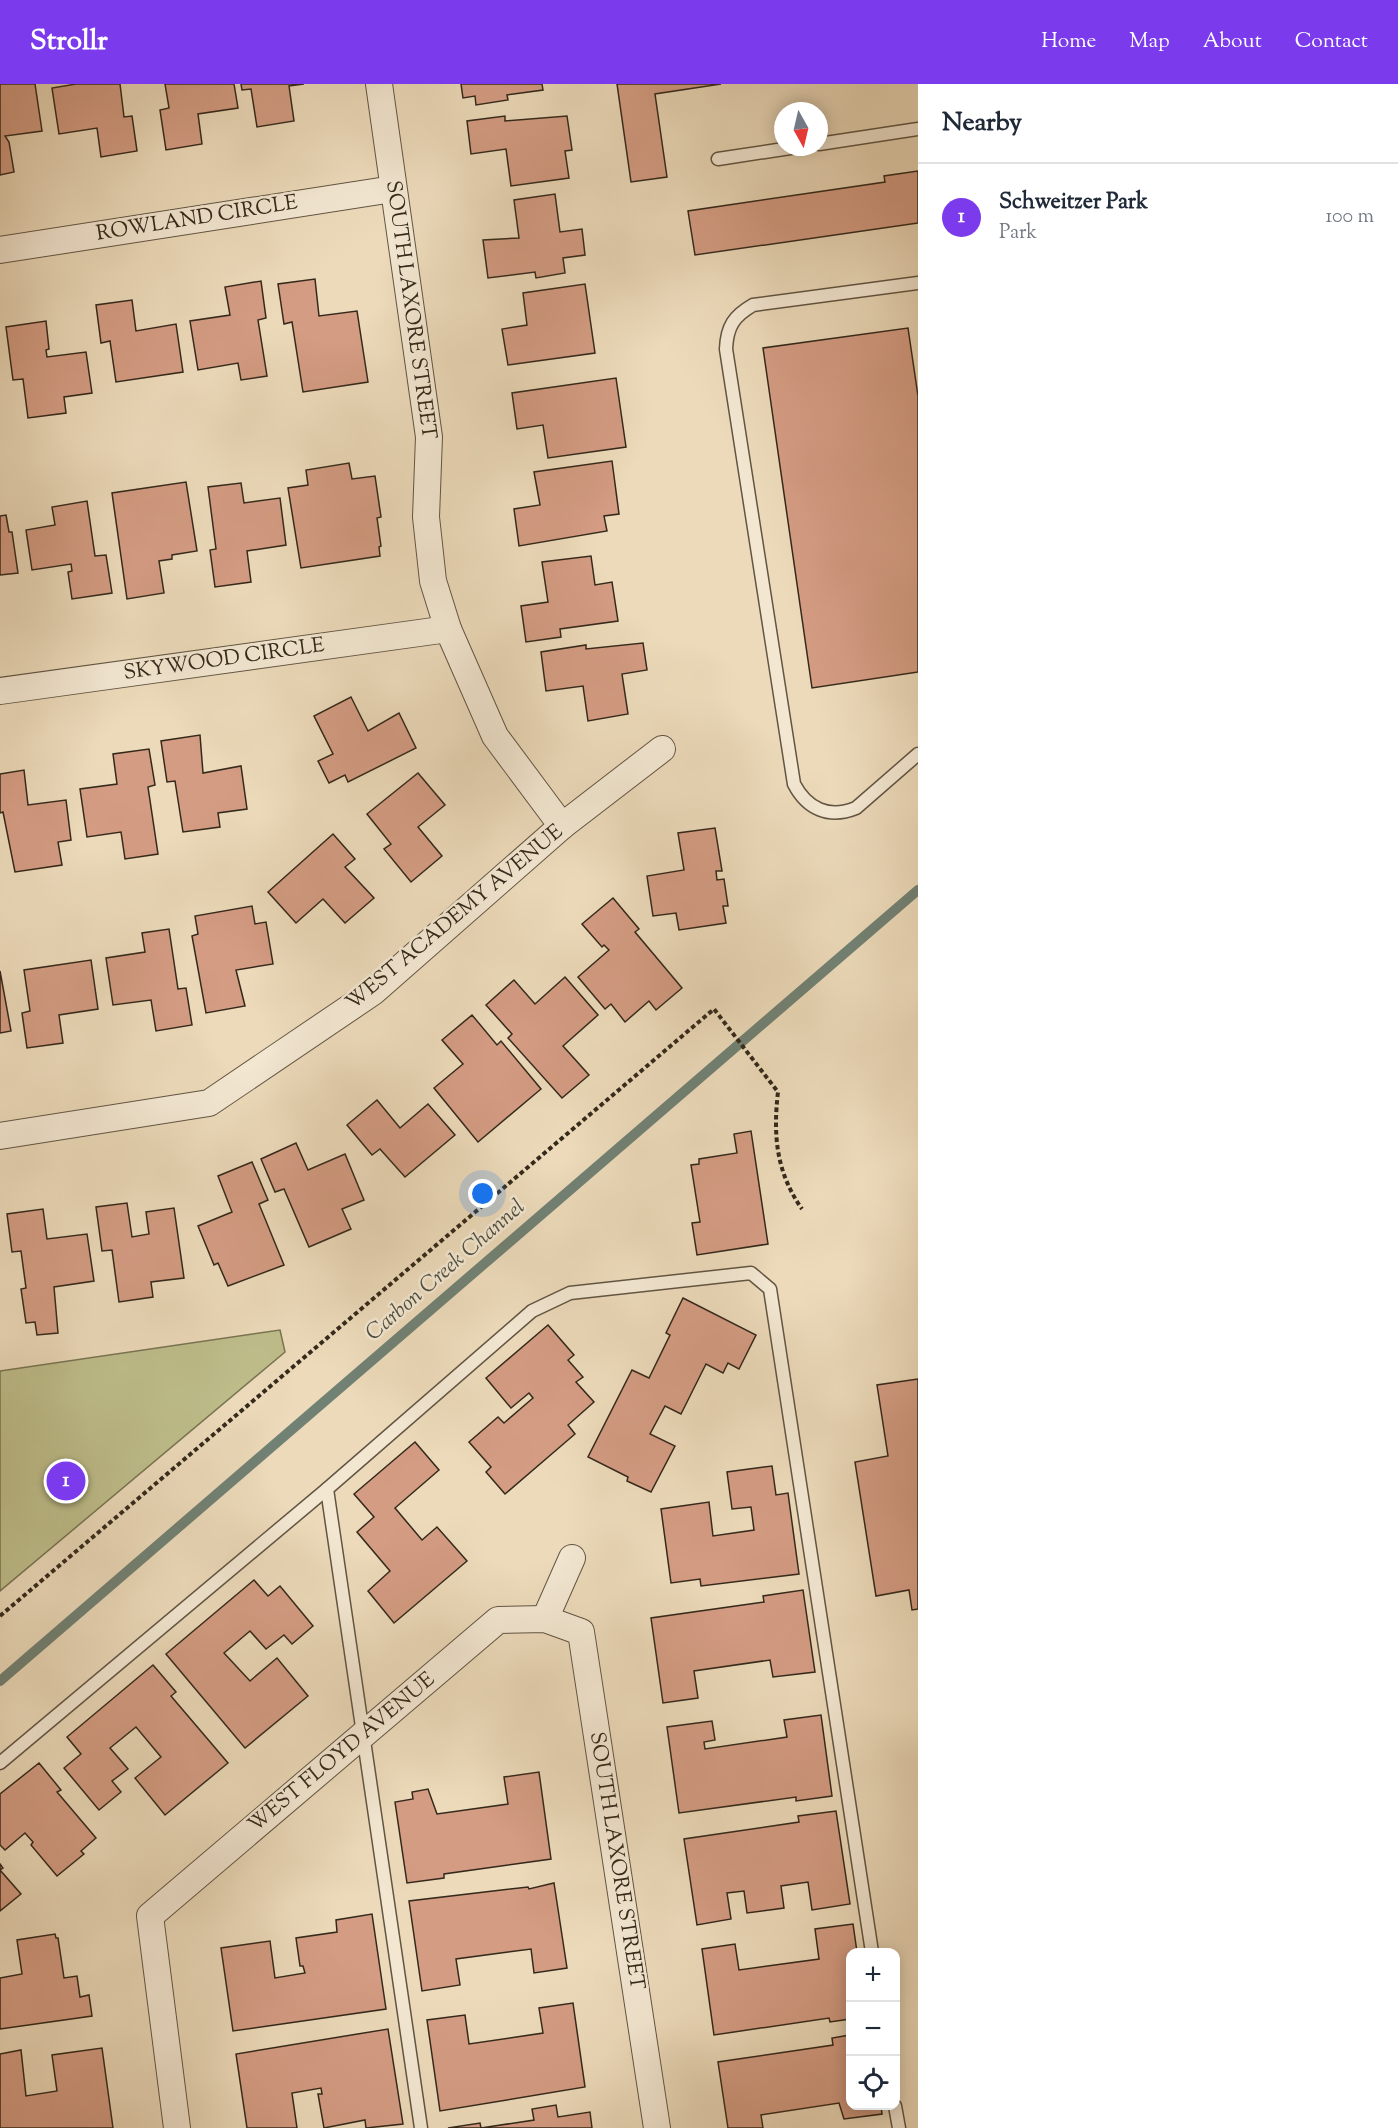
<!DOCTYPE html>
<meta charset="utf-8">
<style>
body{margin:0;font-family:"Sorts Mill Goudy",serif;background:#f2f2f3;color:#1f2937}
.controls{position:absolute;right:18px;bottom:18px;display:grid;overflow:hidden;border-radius:12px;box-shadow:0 3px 15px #0003}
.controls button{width:54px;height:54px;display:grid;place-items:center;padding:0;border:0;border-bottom:2px solid #e0e1e3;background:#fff;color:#1f2937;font:30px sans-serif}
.compass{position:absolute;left:774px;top:18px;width:54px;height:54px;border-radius:50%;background:#fff;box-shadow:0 3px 15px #0003;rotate:172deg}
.you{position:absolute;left:483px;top:1110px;width:21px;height:21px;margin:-15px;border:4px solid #fff;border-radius:50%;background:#1a73e8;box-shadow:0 0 0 9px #1a73e833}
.badge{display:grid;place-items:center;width:39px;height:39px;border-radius:50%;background:#7c3aed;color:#fff;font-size:20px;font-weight:700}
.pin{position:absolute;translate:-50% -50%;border:3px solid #fff;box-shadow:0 2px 6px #0006}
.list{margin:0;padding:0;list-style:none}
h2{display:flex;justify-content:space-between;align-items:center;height:78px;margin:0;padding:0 24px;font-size:26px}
h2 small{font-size:20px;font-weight:400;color:#747a83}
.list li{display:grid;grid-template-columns:39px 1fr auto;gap:18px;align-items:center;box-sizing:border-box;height:108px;padding:0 24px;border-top:2px solid #e0e1e3}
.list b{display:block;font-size:22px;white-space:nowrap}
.list p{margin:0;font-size:20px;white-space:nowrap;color:#747a83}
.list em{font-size:20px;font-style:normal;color:#747a83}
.icon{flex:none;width:33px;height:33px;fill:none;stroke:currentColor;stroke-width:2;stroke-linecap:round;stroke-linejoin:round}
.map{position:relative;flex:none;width:918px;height:2044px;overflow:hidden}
header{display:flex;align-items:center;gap:36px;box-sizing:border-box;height:84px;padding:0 30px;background:#7c3aed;color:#fff}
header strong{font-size:28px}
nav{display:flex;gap:33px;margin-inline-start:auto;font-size:21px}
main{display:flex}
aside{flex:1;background:#fff}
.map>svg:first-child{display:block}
.green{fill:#bebe8b;stroke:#797453;stroke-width:1.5}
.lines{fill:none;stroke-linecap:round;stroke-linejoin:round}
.stream{stroke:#718174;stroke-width:10}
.building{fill:#d49c83;stroke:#34291b;stroke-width:1.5}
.lane-casing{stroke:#625543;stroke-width:15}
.street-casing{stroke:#625543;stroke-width:28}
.path{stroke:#34291b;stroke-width:4;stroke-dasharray:4.5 3;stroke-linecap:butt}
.lane{stroke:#f3e7d2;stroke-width:12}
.street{stroke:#f3e7d2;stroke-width:26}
.labels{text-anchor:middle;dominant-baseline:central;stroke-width:5;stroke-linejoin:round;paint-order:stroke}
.street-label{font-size:21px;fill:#34291b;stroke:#f3e7d2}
.water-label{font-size:22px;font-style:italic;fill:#4d4e40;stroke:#f3e7d2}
</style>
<header>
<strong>Strollr</strong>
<nav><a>Home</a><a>Map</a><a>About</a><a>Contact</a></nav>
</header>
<main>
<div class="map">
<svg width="918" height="2044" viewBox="0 0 918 2044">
<rect width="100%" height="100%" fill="#ecdaba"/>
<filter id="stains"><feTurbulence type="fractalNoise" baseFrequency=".00333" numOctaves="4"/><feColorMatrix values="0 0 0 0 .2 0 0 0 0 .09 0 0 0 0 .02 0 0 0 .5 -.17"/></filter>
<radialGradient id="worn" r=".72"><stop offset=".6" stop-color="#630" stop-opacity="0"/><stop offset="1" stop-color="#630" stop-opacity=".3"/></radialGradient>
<path class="green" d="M280,1246L285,1268L0,1507V1287Z"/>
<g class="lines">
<path class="stream" d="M0,1597L918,806"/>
</g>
<g class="building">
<path d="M0,0H35L42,47L5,52L9,58L14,88L0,91Z"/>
<path d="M76,0H120L124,33L132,32L137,67L101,73L97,44L59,50L52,4Z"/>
<path d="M165,0H234L238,24L198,30L202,60L166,66L160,26L169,24Z"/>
<path d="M241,0H304L289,2L294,37L257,43L251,5L242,6Z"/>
<path d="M461,0H542L543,6L507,11L508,16L476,21L475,12L463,14Z"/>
<path d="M617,0H721L655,10L667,93L631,98Z"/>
<path d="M505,32V37L567,32L572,66L565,67L569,94L511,102L506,65L471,70L467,37Z"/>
<path d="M918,87V139L695,171L688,127L885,98L884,92Z"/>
<path d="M555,110L560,148L582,145L585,171L563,174L565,189L536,194L535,188L488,194L483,156L519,154L514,116Z"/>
<path d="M315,195L319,232L357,227L368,298L303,308L292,238L284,240L278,200Z"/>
<path d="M261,197L266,234L258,236L267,292L241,296L238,279L198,286L190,237L230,231L225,203Z"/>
<path d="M585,200L595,269L508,281L502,245L527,241L523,209Z"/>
<path d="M132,216L136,247L176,240L183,288L116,298L110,257L101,259L96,221Z"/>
<path d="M46,237L49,265L46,266L47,273L86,268L92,309L64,313L66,329L28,334L23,295L13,296L6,243Z"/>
<path d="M908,244L918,312V588L812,604L763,264Z"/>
<path d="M616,294L626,363L548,374L543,341L517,345L512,309Z"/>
<path d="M612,377L619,430L604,432L607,447L519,462L514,425L540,421L534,388Z"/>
<path d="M349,379L352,395L375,392L381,433L377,434L381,462L379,463L380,472L301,484L288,404L308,401L306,386Z"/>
<path d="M186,398L197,467L172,471V475L159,477L164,509L127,515L112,409Z"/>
<path d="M241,399L244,419L280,414L286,461L247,467L251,498L215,503L210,466L216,465L208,403Z"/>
<path d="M87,417L95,472L106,471L112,509L72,515L68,488L72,487L71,480L32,486L26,446L55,441L52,423Z"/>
<path d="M6,431L9,448H12L18,489L0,491V432Z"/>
<path d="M591,472L595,501L612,498L618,537L560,545L561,553L526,558L521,522L548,518L542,478Z"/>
<path d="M643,559L647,586L622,590L628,630L588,637L583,602L546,607L541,568L586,561V565Z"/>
<path d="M351,613L368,647L399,629L416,664L348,698L345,691L329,699L318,677L333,670L314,632Z"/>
<path d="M200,651L203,689L241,682L247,725L218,729L220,743L183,748L175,697L167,698L161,657Z"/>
<path d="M149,665L155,701L148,703L158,770L125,775L121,748L87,753L80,705L117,700L113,670Z"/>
<path d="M24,686L28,721L66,716L71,756L58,758L62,781L15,788L3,728L0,729V690Z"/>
<path d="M418,689L445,721L418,743L442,772L411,798L384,765L391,760L367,730Z"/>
<path d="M715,744L722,787H716L717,796L724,795L728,822H723L726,839L679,846L676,829L653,832L647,792L684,786L678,749Z"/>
<path d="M333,750L355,775L345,783L374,814L345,839L323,815L296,839L268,808Z"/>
<path d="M613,814L639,845L635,848L682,904L656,926L649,917L625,938L611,920L605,925L578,893L609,866L604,861L602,863L582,840Z"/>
<path d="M252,822L255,840L266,838L273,880L236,886L245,922L206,929L192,852L198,850L195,832Z"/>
<path d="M169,845L178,905L186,904L192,941L156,947L151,916L113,921L106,874L145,868L142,849Z"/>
<path d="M91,876L98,925L59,931L63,959L27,964L22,929L30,927L24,886Z"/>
<path d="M0,887L11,947L0,949Z"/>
<path d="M565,893L598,931L563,962L589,991L562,1014L508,954L512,950L486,921L514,896L535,920Z"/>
<path d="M472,931L497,961L501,957L541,1005L478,1058L434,1004L463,980L442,956Z"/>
<path d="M377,1016L400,1044L428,1020L455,1051L405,1093L380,1065L372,1071L347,1041Z"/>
<path d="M751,1047L768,1160L697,1171L692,1139L700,1138L691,1081L699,1080V1075L737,1069L734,1050Z"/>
<path d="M296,1059L308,1086L345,1070L364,1116L342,1125L351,1145L309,1163L284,1105L275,1108L261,1075Z"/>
<path d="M252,1078L268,1116L259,1120L284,1181L228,1202L218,1179L214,1181L198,1142L232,1128L218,1092Z"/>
<path d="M127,1119L132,1153L149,1150L146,1128L174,1124L184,1194L151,1198L153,1213L119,1218L112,1166L102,1167L96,1123Z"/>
<path d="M43,1125L47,1155L87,1150L94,1197L54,1203L58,1249L37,1251L35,1238L26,1239L21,1205L26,1204L21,1167L12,1168L7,1130Z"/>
<path d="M683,1214L756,1251L739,1285L728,1279L723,1289L706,1280L681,1330L665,1322L650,1350L675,1362L651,1408L627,1397L628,1393L588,1373L632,1286L649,1294L670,1251L666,1249Z"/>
<path d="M548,1241L574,1271L568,1276L583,1293L576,1298L594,1318L568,1341L575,1350L505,1410L486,1388L491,1383L469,1358L498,1333L504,1339L533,1314L529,1309L511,1324L486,1294Z"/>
<path d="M918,1295V1525L912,1526L909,1506L876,1512L855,1378L888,1372L877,1301Z"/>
<path d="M415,1358L439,1386L395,1424L422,1456L437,1443L467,1477L394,1539L368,1507L390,1487L357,1448L374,1433L354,1410Z"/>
<path d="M772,1382L776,1411L788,1409L799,1490L701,1502L700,1495L671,1499L661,1425L709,1418L713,1452L754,1446L751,1423L732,1425L727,1388Z"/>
<path d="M254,1496L268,1512L280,1502L313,1542L292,1560L284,1551L266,1565L250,1547L224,1569L250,1597L277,1574L308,1612L245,1664L166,1570Z"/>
<path d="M803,1506L815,1588L773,1593L770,1576L694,1587L698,1614L663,1619L651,1534L764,1518L763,1512Z"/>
<path d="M153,1581L176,1608L171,1612L228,1679L165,1731L135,1694L161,1673L136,1643L110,1664L128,1685L112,1697L121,1708L99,1726L64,1684L81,1670L67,1653Z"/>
<path d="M821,1631L832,1712L796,1717V1713L679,1729L667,1643L712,1637L715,1656L704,1658L705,1665L787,1653L784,1636Z"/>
<path d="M39,1679L61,1706L57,1708L96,1754L81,1767L84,1770L57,1792L31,1761L33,1758L25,1749L5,1766L0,1761V1710Z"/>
<path d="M539,1688L551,1775L444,1790V1794L407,1799L395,1718L413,1715L412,1708L428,1705L437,1730L508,1720L504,1693Z"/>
<path d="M836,1727L850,1820L812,1826L808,1798L781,1802L784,1824L747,1829L744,1807L727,1809L731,1835L697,1841L684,1755L799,1738L798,1732Z"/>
<path d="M0,1780L3,1784L0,1786L21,1810L0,1827Z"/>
<path d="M554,1799L567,1884L534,1889L531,1865L456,1875L460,1901L422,1907L409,1817L528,1803L529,1805Z"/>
<path d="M372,1830L386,1925L233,1947L221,1864L270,1857L275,1894L305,1889L303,1882H300L296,1854L337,1848L336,1836Z"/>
<path d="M853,1840L857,1868H850V1935L830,1938L829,1934L714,1951L702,1865L735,1860L739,1886L819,1875L815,1845Z"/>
<path d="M55,1850L56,1854H58L64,1894L77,1892L80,1913L89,1911L92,1932L0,1945V1894L22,1890L17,1856Z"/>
<path d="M573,1919L585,2003L440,2027L427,1936L465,1931L469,1960L543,1949L539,1924Z"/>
<path d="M388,1945L403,2040L366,2044L365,2036L324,2044L318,2010H322L321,2004L292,2009L297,2044H247L236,1970Z"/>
<path d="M850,1951V2022H881L882,2030L844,2035L839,2019L761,2031L763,2044H728L718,1978L833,1961L832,1954Z"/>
<path d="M102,1964L113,2044H0V1970L21,1966L26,2012L57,2007L52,1971Z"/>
<path d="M556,2021L558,2033L590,2028L592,2044H448L480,2039L481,2044L534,2036L532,2025Z"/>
</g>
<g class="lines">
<g class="lane-casing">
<g id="lane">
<path d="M819,60L918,45"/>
<path d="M718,75L797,63"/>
<path d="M918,199L753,221C734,232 727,242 726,265L794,700C807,725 829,735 856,724L918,670"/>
<path d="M0,1679L327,1405"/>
<path d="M895,2022L899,2044"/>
<path d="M421,2044L327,1405L532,1227L570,1209L751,1189L770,1205L872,1868"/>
</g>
</g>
<g class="street-casing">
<g id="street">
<path d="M379,0L429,353L426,433L433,497L448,545L495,652L562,742"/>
<path d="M0,166L393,105"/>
<path d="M0,607L448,545"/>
<path d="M0,1052L209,1019L373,908L562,742L662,665"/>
<path d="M545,1535L572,1474"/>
<path d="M177,2044L150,1832L498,1536L545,1535L581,1548L657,2044"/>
</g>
</g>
<path class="path" d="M0,1532L714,925L778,1008C773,1051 776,1088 802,1125"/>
<use href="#lane" class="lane"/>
<use href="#street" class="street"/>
</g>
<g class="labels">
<g class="street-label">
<text transform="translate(197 135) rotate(-9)">ROWLAND CIRCLE</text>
<text transform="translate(410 226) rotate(82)">SOUTH LAXORE STREET</text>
<text transform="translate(224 576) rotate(-8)">SKYWOOD CIRCLE</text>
<text transform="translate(455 834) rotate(-40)">WEST ACADEMY AVENUE</text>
<text transform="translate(342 1669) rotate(-40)">WEST FLOYD AVENUE</text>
<text transform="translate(616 1777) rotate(81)">SOUTH LAXORE STREET</text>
</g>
<g class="water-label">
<text transform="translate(446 1187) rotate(-41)">Carbon Creek Channel</text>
</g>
</g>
<rect width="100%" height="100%" filter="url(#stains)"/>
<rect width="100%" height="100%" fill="url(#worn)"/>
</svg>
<div class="controls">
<button>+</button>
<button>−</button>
<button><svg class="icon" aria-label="locate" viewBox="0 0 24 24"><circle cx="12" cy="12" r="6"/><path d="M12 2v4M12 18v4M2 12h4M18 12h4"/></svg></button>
</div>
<svg class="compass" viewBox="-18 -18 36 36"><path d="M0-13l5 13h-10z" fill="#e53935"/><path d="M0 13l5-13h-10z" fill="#747a83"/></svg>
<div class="you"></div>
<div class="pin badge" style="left:66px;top:1397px">1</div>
</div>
<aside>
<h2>Nearby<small></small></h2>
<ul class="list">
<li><span class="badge">1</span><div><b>Schweitzer Park</b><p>Park</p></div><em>100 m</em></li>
</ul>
</aside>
</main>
